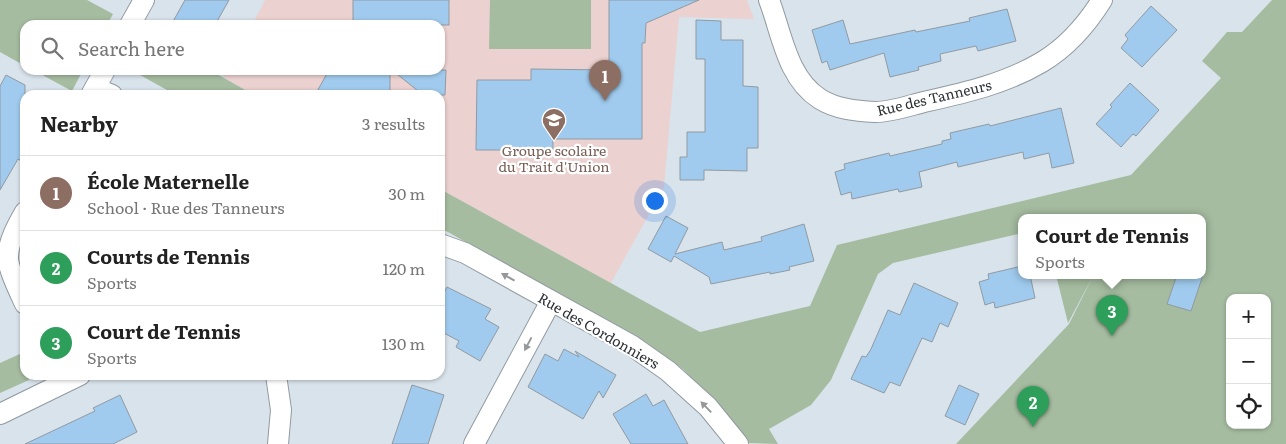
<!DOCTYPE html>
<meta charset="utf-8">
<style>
body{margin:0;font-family:Literata,serif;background:#f6f6f6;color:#222}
.controls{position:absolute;right:15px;bottom:15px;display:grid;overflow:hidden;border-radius:10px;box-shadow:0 1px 4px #0004}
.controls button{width:45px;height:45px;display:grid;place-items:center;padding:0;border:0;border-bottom:1px solid #e0e0e0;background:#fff;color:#222;font:25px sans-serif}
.you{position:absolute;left:654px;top:200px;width:18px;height:18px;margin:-12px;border:4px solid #fff;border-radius:50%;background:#1a73e8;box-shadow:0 0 0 8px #1a73e833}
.badge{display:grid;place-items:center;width:32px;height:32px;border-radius:50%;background:#111827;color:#fff;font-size:16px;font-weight:700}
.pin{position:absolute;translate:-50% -41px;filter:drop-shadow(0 1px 2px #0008)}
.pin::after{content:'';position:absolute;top:26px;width:18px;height:15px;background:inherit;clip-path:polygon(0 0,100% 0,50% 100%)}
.popup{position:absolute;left:1018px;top:214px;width:188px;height:65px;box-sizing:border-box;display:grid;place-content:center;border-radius:10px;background:#fff;filter:drop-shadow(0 1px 4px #0005);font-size:16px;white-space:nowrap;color:#767676}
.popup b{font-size:19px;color:#222}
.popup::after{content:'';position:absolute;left:50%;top:100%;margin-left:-10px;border:10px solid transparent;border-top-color:#fff}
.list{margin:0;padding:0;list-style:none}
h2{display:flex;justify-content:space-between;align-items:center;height:65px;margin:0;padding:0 20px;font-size:21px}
h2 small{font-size:16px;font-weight:400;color:#767676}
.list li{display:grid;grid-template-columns:32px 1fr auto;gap:15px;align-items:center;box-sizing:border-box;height:75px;padding:0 20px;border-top:1px solid #e0e0e0}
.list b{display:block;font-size:19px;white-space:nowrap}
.list p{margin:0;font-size:16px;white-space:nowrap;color:#767676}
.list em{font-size:16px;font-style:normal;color:#767676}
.icon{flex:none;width:28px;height:28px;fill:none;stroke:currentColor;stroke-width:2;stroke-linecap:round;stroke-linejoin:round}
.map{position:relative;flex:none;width:1286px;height:444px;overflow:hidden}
.search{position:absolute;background:#fff;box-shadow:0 1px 4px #0004;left:20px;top:20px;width:425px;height:55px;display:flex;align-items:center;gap:12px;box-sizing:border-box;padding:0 18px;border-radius:15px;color:#767676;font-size:19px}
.panel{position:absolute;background:#fff;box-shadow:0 1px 4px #0004;left:20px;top:90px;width:425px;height:290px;border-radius:15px}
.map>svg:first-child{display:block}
.education{fill:#ebd1d0}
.green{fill:#a5bca0;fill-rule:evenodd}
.building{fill:#a0cbee;stroke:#919aa2}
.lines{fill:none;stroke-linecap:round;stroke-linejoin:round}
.minor-casing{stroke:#919aa1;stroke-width:22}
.minor{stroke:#fff;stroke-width:20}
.oneway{fill:#96989a}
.labels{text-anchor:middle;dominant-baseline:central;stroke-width:4.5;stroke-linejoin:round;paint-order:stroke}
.street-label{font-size:14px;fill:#2d3134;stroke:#fff}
.education-label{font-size:14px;fill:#785e54;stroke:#fff}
</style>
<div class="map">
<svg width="1286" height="444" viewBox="0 0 1286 444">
<rect width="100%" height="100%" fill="#d9e3eb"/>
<path class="education" d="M265,0H747L754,19L679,17L664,187L611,283L440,189V95H254L223,77L227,70H440V25H252Z"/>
<g class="green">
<path d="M0,0H87L113,14L107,25H25V66L0,52Z"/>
<path d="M490,0H591V49H489Z"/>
<path d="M1272,0H1286V444H956L1069,324L1093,276L1068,323L1056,275H1202V217H1022V233L893,263L878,274L831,380L811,405L769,429L778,444L749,443L731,420L683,369L644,341L446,231H440V189L700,332L810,306L837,245L1131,175L1221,78L1202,61L1227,32H1242ZM1230,298H1267V425H1230Z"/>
<path d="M33,70H83L72,91Z"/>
<path d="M131,70H210L254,95H176Z"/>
<path d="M22,353L25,364V375H28L29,380L0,393V363Z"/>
</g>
<g class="building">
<path d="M185,0H229L215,25H171Z"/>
<rect x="353" y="0" width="96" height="25"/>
<path d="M609,0H699L646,23L645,43H642V139H553V150H476L477,80H531V69L609,70Z"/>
<path d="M1151,6L1177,30L1142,67L1121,48L1128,39L1125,35Z"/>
<path d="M1007,9L1016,41L978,51L976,46L940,54L941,61L918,67L919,70L890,77L884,53L830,70L827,61L822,63L812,30L843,20L850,44L915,30L916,32L970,21L969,18Z"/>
<path d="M696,20L721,21V40H743V86L758,87V148H747V171L704,170V180H680V157H687V132H705V59H696Z"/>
<path d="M329,70H390V95H315Z"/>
<path d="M392,70H446L445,95H423Z"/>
<path d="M6,75L25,85V163L18,159L0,190V86Z"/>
<path d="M1130,83L1159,110L1136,136L1133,134L1121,147L1096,124L1112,107L1110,105Z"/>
<path d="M1061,108L1074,163L1052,168L1049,153L1024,159L1023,152L958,167L957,162L919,172L922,187L899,192L898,189L852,199L851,192L841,195L835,172L845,169L844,164L889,153L890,156L942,144V141L951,139L950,133L989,124L990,126Z"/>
<path d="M666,216L688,228L675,254L722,242L724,250L762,241L761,237L804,224L814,261L789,267L790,270L770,274V272L711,284L709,277L674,256L671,262L648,249Z"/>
<path d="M1022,266V275H1030L1035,298L995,308L994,302L985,305L979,282L989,279L988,274Z"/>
<path d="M1177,275H1203L1191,311L1167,304Z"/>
<path d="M914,283L958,303L948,327L940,323L932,342L922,338L900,386L890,382L884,393L851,379L862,356L866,357L871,349L888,310L900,315Z"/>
<path d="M447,287L491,309L485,319L499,327L480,361L456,347L459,341L440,331V300Z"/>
<path d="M564,349L579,357L575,351L616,375L603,398L599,391L583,419L528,387L545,354L558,361Z"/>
<path d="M412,385L444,395L428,444H392Z"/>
<path d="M959,385L979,394L965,425L945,416Z"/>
<path d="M646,394L653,406L664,400L688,444H631L613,414Z"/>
<path d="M120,395L137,432L113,444H25L95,411L93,408Z"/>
</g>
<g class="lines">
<g class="minor-casing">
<g id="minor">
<path d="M769,0C782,34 787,78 820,99C836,109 856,111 875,112C891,112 908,106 924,102C964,93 1005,84 1042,62C1067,47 1087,24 1102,0"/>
<path d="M130,25L144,0"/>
<path d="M95,88L112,95"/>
<path d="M91,95L105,70"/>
<path d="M25,212C17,226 9,240 8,256C7,267 20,293 25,304"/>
<path d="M440,244L465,253L631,345L668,371L708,407L738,444"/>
<path d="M276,375L281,410L278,444"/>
<path d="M0,414L80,375"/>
<path d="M474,444L551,301"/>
</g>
</g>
<use href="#minor" class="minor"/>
</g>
<defs><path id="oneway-solid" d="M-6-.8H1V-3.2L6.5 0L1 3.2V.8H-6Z" transform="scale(1.25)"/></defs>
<g class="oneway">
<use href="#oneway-solid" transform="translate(508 277) rotate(-151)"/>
<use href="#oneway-solid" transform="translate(528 344) rotate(118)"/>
<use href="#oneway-solid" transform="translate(706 407) rotate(-134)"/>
</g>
<defs>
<g id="school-pin" transform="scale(1.25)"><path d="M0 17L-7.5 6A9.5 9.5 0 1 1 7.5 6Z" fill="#8d6e63" stroke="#fff"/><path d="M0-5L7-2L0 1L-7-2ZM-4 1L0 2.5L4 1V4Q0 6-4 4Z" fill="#fff"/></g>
</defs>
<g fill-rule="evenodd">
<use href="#school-pin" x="554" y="120"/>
</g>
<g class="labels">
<g class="street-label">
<text transform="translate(934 97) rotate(-13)">Rue des Tanneurs</text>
<text transform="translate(599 330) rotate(30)">Rue des Cordonniers</text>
</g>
<g class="education-label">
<text x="554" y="150">Groupe scolaire<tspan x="554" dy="16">du Trait d'Union</tspan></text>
</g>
</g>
</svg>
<div class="controls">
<button>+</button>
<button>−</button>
<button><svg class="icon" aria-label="locate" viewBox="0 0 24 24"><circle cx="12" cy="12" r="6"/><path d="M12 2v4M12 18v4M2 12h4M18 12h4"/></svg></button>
</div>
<div class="you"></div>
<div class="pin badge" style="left:605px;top:101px;background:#8d6e63">1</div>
<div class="pin badge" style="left:1033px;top:427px;background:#2e9e5b">2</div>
<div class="pin badge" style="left:1112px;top:336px;background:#2e9e5b">3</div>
<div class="popup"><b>Court de Tennis</b>Sports</div>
<div class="search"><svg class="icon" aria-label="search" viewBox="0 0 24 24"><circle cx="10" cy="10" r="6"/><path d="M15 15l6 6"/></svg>Search here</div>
<section class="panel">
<h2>Nearby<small>3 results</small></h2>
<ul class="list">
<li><span class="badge" style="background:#8d6e63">1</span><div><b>École Maternelle</b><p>School · Rue des Tanneurs</p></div><em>30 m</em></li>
<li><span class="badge" style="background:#2e9e5b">2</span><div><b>Courts de Tennis</b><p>Sports</p></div><em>120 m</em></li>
<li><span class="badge" style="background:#2e9e5b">3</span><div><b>Court de Tennis</b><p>Sports</p></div><em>130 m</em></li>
</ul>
</section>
</div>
